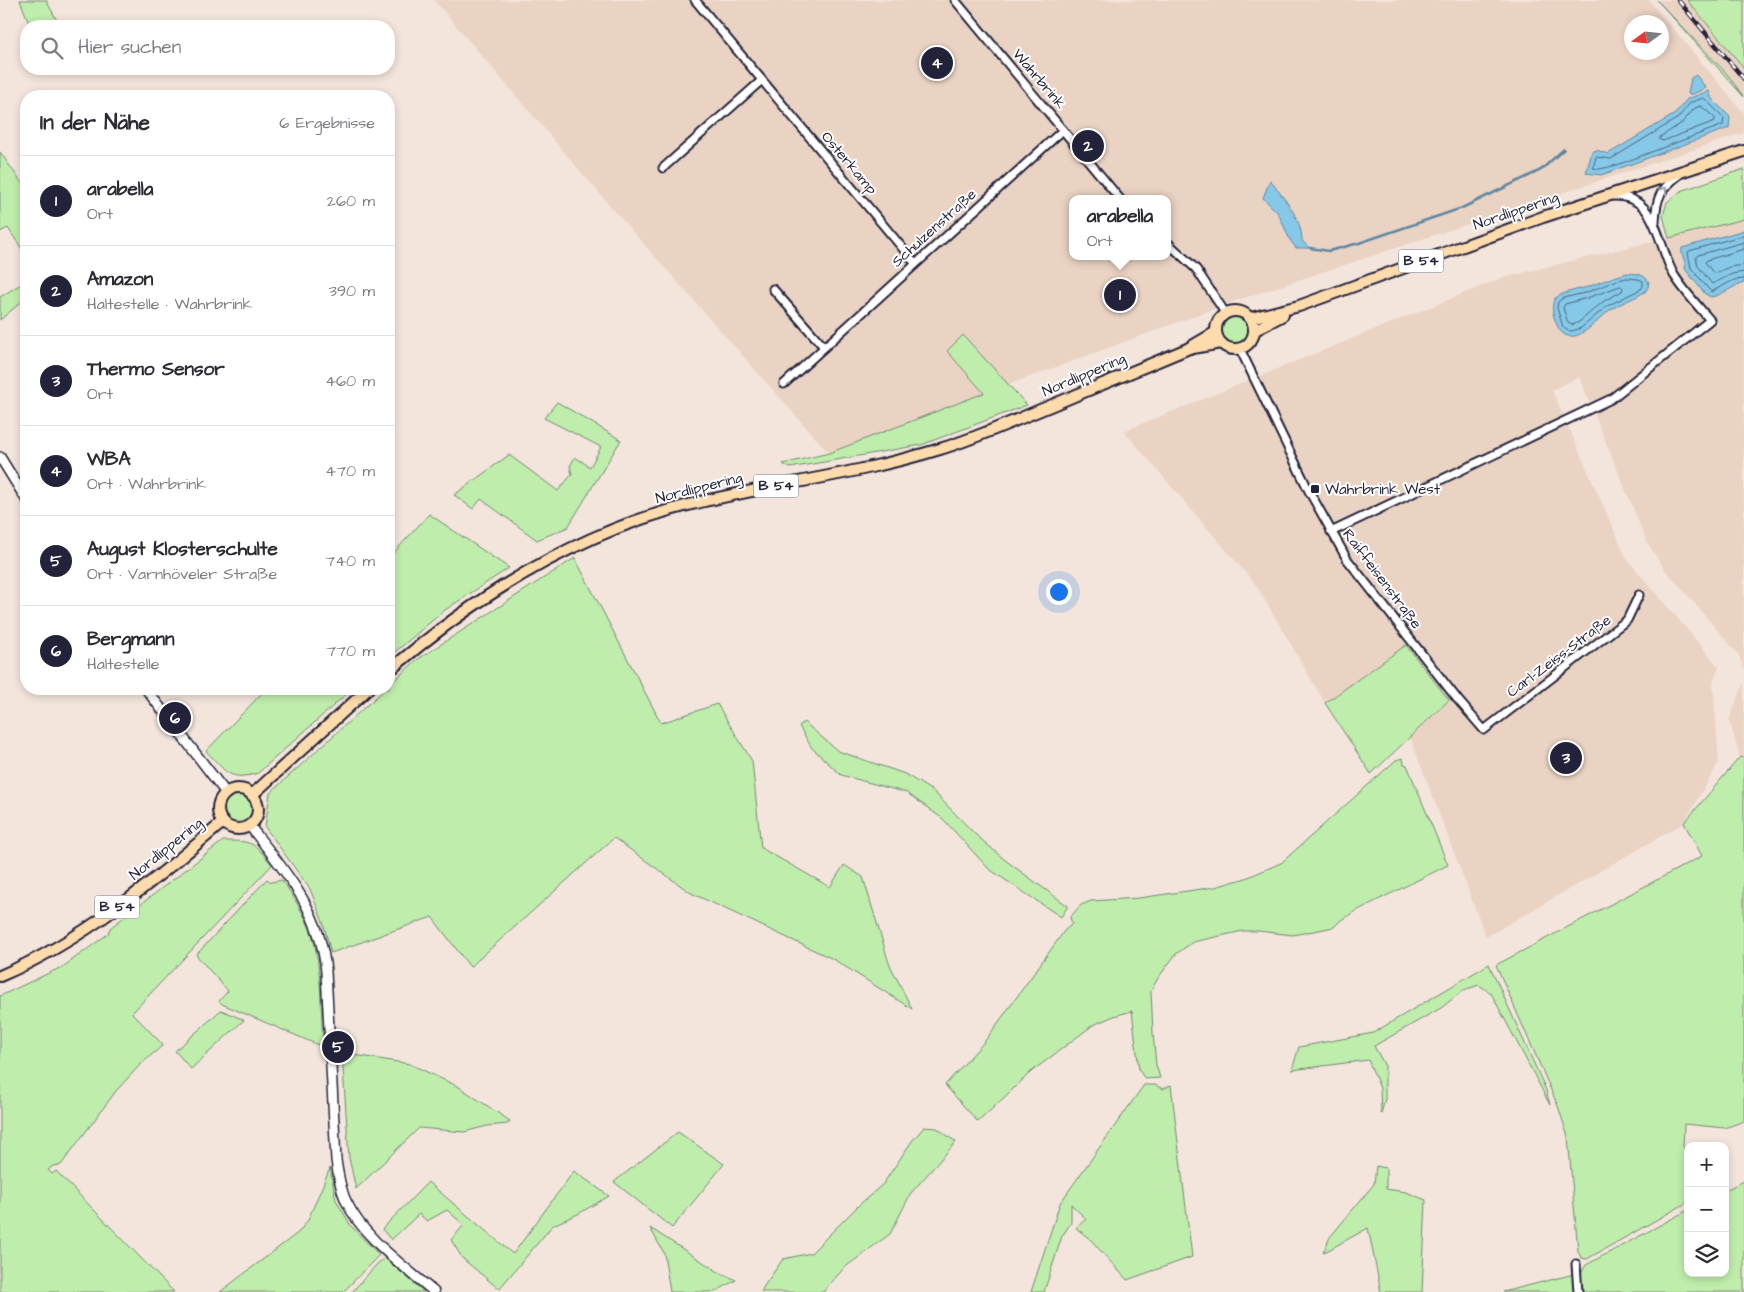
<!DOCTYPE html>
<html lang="de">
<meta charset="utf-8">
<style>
body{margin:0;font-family:"Architects Daughter",sans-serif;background:#f7f7f7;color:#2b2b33}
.controls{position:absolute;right:15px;bottom:15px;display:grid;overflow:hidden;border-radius:10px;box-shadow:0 2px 8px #0003}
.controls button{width:45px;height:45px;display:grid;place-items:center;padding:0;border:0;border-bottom:1px solid #e1e1e2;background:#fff;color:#2b2b33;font:25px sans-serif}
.compass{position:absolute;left:1624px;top:15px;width:45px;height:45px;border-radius:50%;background:#fff;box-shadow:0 2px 8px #0003;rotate:255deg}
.you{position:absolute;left:1058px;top:591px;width:18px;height:18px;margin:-12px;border:4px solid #fff;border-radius:50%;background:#1a73e8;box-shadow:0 0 0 8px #1a73e833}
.badge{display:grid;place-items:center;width:32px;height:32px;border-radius:50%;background:#22223b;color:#fff;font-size:16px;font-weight:700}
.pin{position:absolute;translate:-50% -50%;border:2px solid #fff;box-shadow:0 1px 5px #0006}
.popup{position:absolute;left:1069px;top:195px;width:102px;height:65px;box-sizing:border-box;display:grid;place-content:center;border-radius:10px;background:#fff;filter:drop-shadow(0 1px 4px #0005);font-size:16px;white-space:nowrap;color:#7c7c81}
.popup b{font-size:19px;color:#2b2b33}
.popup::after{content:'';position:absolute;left:50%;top:100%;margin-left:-10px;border:10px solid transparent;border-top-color:#fff}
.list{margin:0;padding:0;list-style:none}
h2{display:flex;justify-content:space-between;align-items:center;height:65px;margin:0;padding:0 20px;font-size:21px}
h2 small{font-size:16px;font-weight:400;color:#7c7c81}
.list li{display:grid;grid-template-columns:32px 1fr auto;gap:15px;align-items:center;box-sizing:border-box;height:90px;padding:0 20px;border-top:1px solid #e1e1e2}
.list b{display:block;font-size:19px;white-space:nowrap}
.list p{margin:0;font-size:16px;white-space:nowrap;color:#7c7c81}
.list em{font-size:16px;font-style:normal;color:#7c7c81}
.icon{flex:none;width:28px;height:28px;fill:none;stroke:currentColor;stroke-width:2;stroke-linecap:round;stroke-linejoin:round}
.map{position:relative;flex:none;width:1744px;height:1292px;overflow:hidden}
.search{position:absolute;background:#fff;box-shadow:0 2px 8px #0003;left:20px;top:20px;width:375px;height:55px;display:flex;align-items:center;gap:12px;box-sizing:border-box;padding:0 18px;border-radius:20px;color:#7c7c81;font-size:19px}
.panel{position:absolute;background:#fff;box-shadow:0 2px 8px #0003;left:20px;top:90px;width:375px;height:605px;border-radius:20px}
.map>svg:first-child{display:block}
.built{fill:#ebd3c3;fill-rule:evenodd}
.green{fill:#bfedab;stroke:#708873}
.water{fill:#86c8e7;stroke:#5e86a2}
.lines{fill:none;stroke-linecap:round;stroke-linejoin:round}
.shore{stroke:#4a6480;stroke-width:1}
.stream{stroke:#5e86a2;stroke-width:2.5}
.minor-casing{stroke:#22223b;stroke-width:11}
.tertiary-casing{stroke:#22223b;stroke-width:12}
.primary-casing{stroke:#22223b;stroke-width:14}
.minor{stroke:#fff;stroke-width:7}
.tertiary{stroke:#fff;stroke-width:9}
.primary{stroke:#fedbac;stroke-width:10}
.rail-casing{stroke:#22223b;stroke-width:4.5}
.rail{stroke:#fff;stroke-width:2.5;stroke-dasharray:8;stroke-linecap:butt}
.oneway{stroke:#9c9ca7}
.poi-dot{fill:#22223b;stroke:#fff;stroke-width:2}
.labels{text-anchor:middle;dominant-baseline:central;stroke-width:4;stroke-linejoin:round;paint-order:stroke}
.shield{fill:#fff;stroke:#646476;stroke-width:1}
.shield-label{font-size:14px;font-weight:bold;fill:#22223b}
.street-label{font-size:15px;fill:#22223b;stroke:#fff}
.poi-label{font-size:15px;fill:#22223b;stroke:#fff;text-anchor:start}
</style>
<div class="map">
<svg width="1744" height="1292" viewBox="0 0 1744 1292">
<rect width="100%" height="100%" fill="#f3e5dc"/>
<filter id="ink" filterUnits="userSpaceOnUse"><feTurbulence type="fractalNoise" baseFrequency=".02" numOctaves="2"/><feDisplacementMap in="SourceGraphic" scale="10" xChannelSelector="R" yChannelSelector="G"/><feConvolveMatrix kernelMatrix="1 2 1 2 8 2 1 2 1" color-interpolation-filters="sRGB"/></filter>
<g filter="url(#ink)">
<g class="built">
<path d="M434,0H1649L1744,113V133L1238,300L1008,385L963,335L947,351L985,393L829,453L618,215ZM1632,22H1662V52H1632ZM1072,199H1168V256H1072Z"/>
<path d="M1659,0H1687L1744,68V95L1727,74Z"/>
<path d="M1744,219V671L1739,655L1663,567L1647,542L1579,377L1552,390L1627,559L1719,667L1713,682L1719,762L1684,823L1486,937L1410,737L1449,700L1406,645L1325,703L1256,585L1124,431L1502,278Z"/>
<path d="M1744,682V758L1740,757L1729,720Z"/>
</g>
<g class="green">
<path d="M20,0H46L60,26H30Z"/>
<path d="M1657,0L1727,74L1744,97Z"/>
<path d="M1687,0H1744V68Z"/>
<path d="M0,152L26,189V255L8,228L0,232Z"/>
<path d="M1744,169V219L1669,238L1663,216L1667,202L1681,191Z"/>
<path d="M26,281V298L0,320V297Z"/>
<circle cx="1236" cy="330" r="15"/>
<path d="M963,335L1027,405L921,445L790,468L783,464L829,453L984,393L947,351Z"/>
<path d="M557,402L621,440L568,527L537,540L481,499L473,509L454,495L509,455L558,491L572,474L570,466L575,457L590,467L601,447L544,418Z"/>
<path d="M429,514L509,568L445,610L389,657V558Z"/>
<path d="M575,558L661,723L717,704L752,761L761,848L830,887L844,865L863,877L889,963L912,1009L833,959L691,893L614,838L470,967L432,917L331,953L323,922L310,889L265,827L270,793L385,689H389V685L418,659Z"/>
<path d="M1406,645L1449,700L1371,774L1325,703Z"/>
<path d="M266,689H352L258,773C228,782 226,771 206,751Z"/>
<path d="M804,722L838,751L905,774L934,792L975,834L1005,860L1068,906L1061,917L989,869L943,819L907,793L841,775L812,748L799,726Z"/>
<path d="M1740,757L1744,758V1121L1725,1128L1684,1124L1683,1146L1688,1157V1202L1587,1259L1581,1258L1578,1251L1568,1137L1558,1106L1496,965L1702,856L1684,823Z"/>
<path d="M1403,758L1404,764L1407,765L1448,865L1358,910L1341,920L1334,927L1293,935L1258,931H1243L1193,942L1176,954L1158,978L1151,991L1153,1033L1156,1065L1160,1078L1145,1079L1139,1070L1132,1011L1114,1016L1093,1025L1031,1072L978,1122L945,1085L985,1041L1065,930L1072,924L1070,917L1081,905L1091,901L1139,898L1215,887L1246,878L1281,863L1396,760Z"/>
<circle cx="238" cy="809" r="16"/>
<path d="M223,841C253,841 254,842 272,865L132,1013L163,1045L139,1066L116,1091L61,1165L53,1166L48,1170L52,1174L56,1171L174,1292H0V996L64,966L108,934L110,928Z"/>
<path d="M267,879L271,882L282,880C293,896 305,915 312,934C322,967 321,1013 323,1047L222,1004L219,1001L228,991L196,955Z"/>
<path d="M1489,964L1546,1090L1550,1105L1491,993L1479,985L1464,990L1441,1008L1374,1046L1385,1066V1099L1381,1114L1380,1088L1368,1060L1292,1070L1299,1047L1373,1033Z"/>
<path d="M221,1010L244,1020L191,1069L175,1051Z"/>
<path d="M342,1053L410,1064L459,1087L510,1121L508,1124L487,1126L464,1132L419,1128L356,1189L349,1158Z"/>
<path d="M1144,1085H1155L1163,1089L1171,1085L1192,1257L1127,1280L1091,1240L1076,1228L1086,1219L1071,1204V1223L1062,1236L1044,1292H1031L1060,1203Z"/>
<path d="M924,1127L937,1128L956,1142L911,1193L890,1234L844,1268L823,1292H761L764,1286L783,1259L811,1253L859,1205L883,1184L912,1141Z"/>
<path d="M678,1132L724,1164L672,1228L614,1182Z"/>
<path d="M1376,1166L1386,1168V1189L1406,1192L1426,1200L1422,1292H1381L1368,1228L1323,1253L1330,1237L1374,1184Z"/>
<path d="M330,1168L336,1200L351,1226L379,1255L343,1292H220L299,1232L308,1220Z"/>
<path d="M574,1171L609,1196L578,1214L553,1225L499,1289L463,1259L451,1240L464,1225L447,1210L427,1221L419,1214L391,1240L382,1229L428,1182L513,1254Z"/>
<path d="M1744,1181V1292H1580L1579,1277L1586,1265L1688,1210V1273H1725V1190Z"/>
<path d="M650,1228L717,1271L736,1280L715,1292H670L664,1253Z"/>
<path d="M385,1258L424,1292H352L377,1264Z"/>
<path d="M1574,1274L1575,1292H1503Z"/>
</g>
<g class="water">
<path d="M1696,75L1706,88L1693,94H1688L1691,78Z"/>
<path d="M1709,91L1712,99L1730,117L1729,128L1618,169L1601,175L1586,173L1592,152L1596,150L1608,154L1675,114L1687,99Z"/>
<path d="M1270,180C1283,198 1302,217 1302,241L1310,248H1296L1290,240L1278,213L1263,198Z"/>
<path d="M1744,230V283C1732,286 1723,295 1711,297L1705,294L1685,269C1687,261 1680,255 1682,248Z"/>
<path d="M1627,273C1637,274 1643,273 1649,282L1648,287L1645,292C1633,299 1620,303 1610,310C1597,320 1570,354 1557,325C1553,316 1551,309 1554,299C1563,292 1573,291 1584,288C1599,283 1612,277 1627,273Z"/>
</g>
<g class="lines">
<g class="shore">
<path d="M1704,98L1724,118L1723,125L1617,165L1600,169L1593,168L1596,157L1611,159L1678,118L1690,103Z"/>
<path d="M1701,106L1715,118V121L1663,141L1660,140V137L1682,123L1694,109Z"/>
<path d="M1744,235L1689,251L1688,253L1691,268L1711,292L1734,280L1744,279"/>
<path d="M1744,242L1698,255L1696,257L1698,266L1712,284L1732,274L1744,272"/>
<path d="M1744,249L1707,260L1705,262L1714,274L1729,267L1744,265"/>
<path d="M1627,278L1638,279L1643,281V286L1641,289L1607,306L1581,328L1572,331L1567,330L1563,327L1557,308L1558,302L1563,298L1585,293L1615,281Z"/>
<path d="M1621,286L1623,288L1622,291L1604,301L1579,322L1572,325L1568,323L1563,308L1565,304L1587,298Z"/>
</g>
<path class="stream" d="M1310,248L1329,251L1359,243L1462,208L1541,170L1564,149"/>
<g class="minor-casing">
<g id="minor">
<path d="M695,0L915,263"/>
<path d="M955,0L1120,199"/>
<path d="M663,168L762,80"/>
<path d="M1655,222C1656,198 1660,189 1680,174"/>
<path d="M1168,243L1196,269L1226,314"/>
<path d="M773,289L824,347"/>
<path d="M1240,349L1309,491L1347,559L1458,700L1484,730L1627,620L1639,595"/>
<path d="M784,384L1063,130"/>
<path d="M1331,532L1611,399L1710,320C1698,306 1684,291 1674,275C1657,246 1659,196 1614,196"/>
<path d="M1576,1264L1578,1292"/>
</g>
</g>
<g class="tertiary-casing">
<g id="tertiary">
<path d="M0,457L26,499"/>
<path d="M146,689L226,793"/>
<path d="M249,825C285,871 321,911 326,972L336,1160C338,1174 340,1188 346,1201C364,1239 403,1265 434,1292"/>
</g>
</g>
<g class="primary-casing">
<g id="primary">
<circle cx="1235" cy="330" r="19"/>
<path d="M1251,318L1299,306L1543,217L1744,151"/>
<path d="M1255,330L1283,315"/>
<path d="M1193,348L1221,343"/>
<path d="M389,671C477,595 579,532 692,504C775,484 859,474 940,449C977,438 1013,421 1050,406C1095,387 1141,368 1187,349L1216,332"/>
<circle cx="238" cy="809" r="20"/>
<path d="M252,795L368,689"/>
<path d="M0,976C83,941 155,880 223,822"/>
</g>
</g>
<use href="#minor" class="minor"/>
<use href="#tertiary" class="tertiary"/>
<use href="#primary" class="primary"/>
<g class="rail-casing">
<path id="rail" d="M1678,0L1744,79"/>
</g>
<use href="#rail" class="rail"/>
</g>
<defs><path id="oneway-chevron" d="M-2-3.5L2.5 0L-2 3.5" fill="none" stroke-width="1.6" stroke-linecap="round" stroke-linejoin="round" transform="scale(1.25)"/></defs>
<use class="oneway" href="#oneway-chevron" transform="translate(1664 190) rotate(-54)"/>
</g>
<rect class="poi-dot" x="1310" y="484" width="10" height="10" rx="2.5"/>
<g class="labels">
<g class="shield">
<rect x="1398.5" y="249.5" width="45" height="23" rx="4"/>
<rect x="753.5" y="474.5" width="45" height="23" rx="4"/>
<rect x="94.5" y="895.5" width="45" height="23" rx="4"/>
</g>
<g class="shield-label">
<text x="1421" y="261">B 54</text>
<text x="776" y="486">B 54</text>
<text x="117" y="907">B 54</text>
</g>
<g class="street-label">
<text transform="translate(1039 79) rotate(50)">Wahrbrink</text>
<text transform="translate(849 163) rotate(50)">Osterkamp</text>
<text transform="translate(1516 211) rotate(-19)">Nordlippering</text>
<text transform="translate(934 228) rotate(-42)">Schulzenstraße</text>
<text transform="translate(1084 375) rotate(-23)">Nordlippering</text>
<text transform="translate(699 488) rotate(-14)">Nordlippering</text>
<text transform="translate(1382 579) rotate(53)">Raiffeisenstraße</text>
<text transform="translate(1559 656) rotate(-37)">Carl-Zeiss-Straße</text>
<text transform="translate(166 849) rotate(-39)">Nordlippering</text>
</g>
<g class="poi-label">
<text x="1325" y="489">Wahrbrink West</text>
</g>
</g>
</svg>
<div class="controls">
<button>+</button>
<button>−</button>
<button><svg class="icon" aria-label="layers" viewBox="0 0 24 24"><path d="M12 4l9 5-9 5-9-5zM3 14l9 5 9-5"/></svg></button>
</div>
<svg class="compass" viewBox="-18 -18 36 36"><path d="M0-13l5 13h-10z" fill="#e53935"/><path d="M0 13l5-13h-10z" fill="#7c7c81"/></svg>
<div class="you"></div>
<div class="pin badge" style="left:1120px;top:295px">1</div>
<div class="popup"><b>arabella</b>Ort</div>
<div class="pin badge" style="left:1088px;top:146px">2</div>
<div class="pin badge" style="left:1566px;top:758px">3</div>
<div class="pin badge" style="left:937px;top:63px">4</div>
<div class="pin badge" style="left:338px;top:1047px">5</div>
<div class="pin badge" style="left:175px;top:718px">6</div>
<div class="search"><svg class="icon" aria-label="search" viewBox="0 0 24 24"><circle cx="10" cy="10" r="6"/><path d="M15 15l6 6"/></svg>Hier suchen</div>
<section class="panel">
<h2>In der Nähe<small>6 Ergebnisse</small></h2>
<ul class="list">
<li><span class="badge">1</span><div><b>arabella</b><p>Ort</p></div><em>260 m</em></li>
<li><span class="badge">2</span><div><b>Amazon</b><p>Haltestelle · Wahrbrink</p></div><em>390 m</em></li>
<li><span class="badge">3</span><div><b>Thermo Sensor</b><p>Ort</p></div><em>460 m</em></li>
<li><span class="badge">4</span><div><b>WBA</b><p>Ort · Wahrbrink</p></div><em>470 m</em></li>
<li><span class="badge">5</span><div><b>August Klosterschulte</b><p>Ort · Varnhöveler Straße</p></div><em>740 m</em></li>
<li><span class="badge">6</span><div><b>Bergmann</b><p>Haltestelle</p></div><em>770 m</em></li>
</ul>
</section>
</div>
